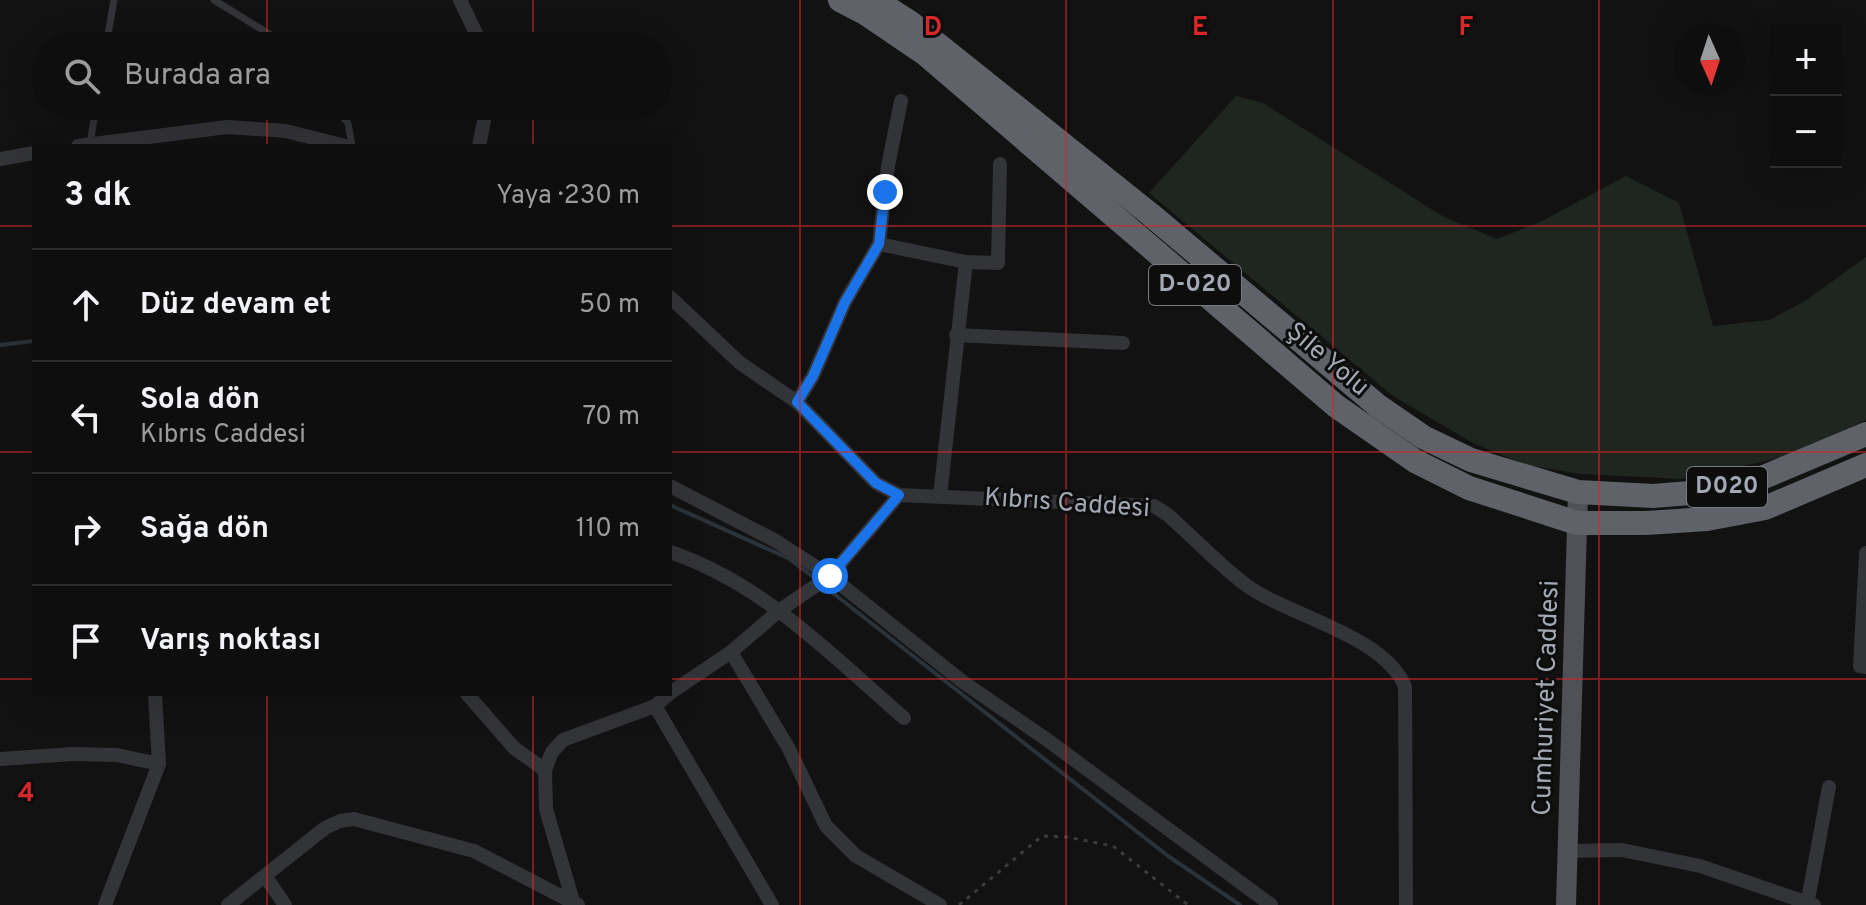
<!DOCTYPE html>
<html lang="tr">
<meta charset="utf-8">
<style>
body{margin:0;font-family:Overpass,sans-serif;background:#171717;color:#f1f3f6}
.controls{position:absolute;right:24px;top:24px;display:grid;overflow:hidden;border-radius:0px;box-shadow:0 8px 32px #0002}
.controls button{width:72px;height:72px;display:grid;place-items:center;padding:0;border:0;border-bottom:2px solid #2e2e2e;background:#0e0e0e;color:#f1f3f6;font:40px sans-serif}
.compass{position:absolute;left:1674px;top:24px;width:72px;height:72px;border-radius:50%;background:#0e0e0e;box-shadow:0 8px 32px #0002;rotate:177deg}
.stop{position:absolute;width:24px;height:24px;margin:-18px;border:6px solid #1a73e8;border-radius:50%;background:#fff}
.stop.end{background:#1a73e8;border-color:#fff;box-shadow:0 2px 8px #0008}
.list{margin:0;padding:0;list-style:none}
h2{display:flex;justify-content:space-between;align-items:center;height:104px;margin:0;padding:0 32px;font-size:34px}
h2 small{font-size:26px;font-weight:400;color:#9b9c9e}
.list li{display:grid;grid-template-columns:52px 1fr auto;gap:24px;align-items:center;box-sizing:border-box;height:112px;padding:0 32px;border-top:2px solid #2e2e2e}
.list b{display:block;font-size:30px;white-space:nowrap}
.list p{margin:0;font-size:26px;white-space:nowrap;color:#9b9c9e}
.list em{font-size:26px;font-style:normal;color:#9b9c9e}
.icon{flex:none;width:44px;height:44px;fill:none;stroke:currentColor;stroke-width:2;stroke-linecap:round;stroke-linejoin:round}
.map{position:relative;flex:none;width:1866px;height:905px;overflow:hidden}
.search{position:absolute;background:#0e0e0e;box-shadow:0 8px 32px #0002;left:32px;top:32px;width:640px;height:88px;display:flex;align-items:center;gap:20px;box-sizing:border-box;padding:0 28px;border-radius:44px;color:#9b9c9e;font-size:30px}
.panel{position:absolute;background:#0e0e0e;box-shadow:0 8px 32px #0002;left:32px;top:144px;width:640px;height:552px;border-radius:0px}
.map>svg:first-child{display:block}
.green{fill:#1e261f}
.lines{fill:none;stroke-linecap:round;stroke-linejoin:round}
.stream{stroke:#2a3339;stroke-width:4}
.path{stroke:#393b3f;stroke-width:3;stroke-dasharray:4 6;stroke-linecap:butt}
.lane{stroke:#333438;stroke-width:7}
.street{stroke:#333438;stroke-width:14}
.primary{stroke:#4f5157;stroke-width:20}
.highway{stroke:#5f6269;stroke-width:24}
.route{stroke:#1a73e8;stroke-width:10}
.grid{fill:none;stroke:#d62828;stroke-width:2;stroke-opacity:0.55}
.labels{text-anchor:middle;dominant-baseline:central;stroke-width:6;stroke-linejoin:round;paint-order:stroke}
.shield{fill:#0d0d0e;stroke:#767a82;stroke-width:2}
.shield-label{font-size:24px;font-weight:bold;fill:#a3a9b4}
.street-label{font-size:26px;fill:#a3a9b4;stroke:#0d0d0e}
.grid-label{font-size:26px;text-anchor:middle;font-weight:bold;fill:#d62828;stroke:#0d0d0e;stroke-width:6;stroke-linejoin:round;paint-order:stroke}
</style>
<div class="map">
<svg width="1866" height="905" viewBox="0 0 1866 905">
<rect width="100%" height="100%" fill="#121213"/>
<path class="green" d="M1236,96L1263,103L1444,217L1497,239L1540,222L1626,176L1679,203L1713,326L1769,320L1805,301L1866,257V420L1785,457L1682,479L1581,474L1526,465L1473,443L1393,396L1149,193Z"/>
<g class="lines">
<g class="stream">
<path d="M0,345L34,341"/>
<path d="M670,505L788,558L817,580"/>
<path d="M824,586L1168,856L1240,905"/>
</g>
<path class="path" d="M959,905L1042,836L1067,837L1113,846L1188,905"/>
<g class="lane">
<path d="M214,0L274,37L282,46"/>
<path d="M106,46L114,0"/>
<path d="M333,106L348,123L352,146"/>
<path d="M90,144L96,106"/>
</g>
<g class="street">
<path d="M460,0L482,46"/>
<path d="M78,146L227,127L286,131L345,146"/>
<path d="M479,146L487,106"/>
<path d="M0,159L34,153"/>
<path d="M879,244L966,262L998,263L1000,164"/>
<path d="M670,297L740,363L797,402L876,483L899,495L1154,506L1168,515C1194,538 1219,565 1246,585C1288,616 1386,636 1405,687L1406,905"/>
<path d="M956,335L1123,343"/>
<path d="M797,402L813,376L845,302L879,244L888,166L901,101"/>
<path d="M670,486L776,541L830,576L963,682L1046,739L1271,905"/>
<path d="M940,496L966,262"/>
<path d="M670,552C763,583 831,655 904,718"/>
<path d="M1866,553L1860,666L1866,667"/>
<path d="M731,652L789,749L826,826L856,856L940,905"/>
<path d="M670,693L731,652L780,610L830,576L899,495"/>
<path d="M467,694L514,748L545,770"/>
<path d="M655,706L772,905"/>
<path d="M0,759L73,754L117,755L159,764"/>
<path d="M1568,851L1622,850L1700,866L1814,905"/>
<path d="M265,876L285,905"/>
<path d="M105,905L159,764L155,694"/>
<path d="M228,905L325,828L340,821L354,819L474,851L578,905"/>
<path d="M574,905L546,809L545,770L552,752L563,740L655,706L669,694"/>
<path d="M1807,905L1829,787"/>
</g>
<path class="primary" d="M1566,905L1578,492"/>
<g class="highway">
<path d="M840,0L865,13L924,53L1336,406L1415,461L1469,488L1577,523H1646L1707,519L1765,508L1866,465"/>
<path d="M875,0L911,23L1150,214L1378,406L1423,437L1471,460L1578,492L1653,496L1703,492L1759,479L1866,434"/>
</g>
</g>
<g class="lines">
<path class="route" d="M830,576L899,495L876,483L797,402L813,376L845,302L879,244L885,192"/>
</g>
<path class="grid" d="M267,0V46M533,0V46M800,0V905M1066,0V905M1333,0V905M1599,0V905M267,106V146M533,106V146M0,226H34M670,226H1866M0,452H34M670,452H1866M0,679H34M670,679H1866M267,694V905M533,694V905"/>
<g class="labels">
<g class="shield">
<rect x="1149" y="265" width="92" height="40" rx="6"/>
<rect x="1687" y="467" width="80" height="40" rx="6"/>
</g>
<g class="shield-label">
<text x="1195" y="285">D-020</text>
<text x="1727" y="487">D020</text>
</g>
<g class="street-label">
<text transform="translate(1327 360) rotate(40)">Şile Yolu</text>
<text transform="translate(1067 504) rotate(4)">Kıbrıs Caddesi</text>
<text transform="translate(1547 698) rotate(-88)">Cumhuriyet Caddesi</text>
</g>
</g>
<g class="grid-label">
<text x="933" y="35">D</text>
<text x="1200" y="35">E</text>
<text x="1466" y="35">F</text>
<text x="26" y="801">4</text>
</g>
</svg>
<div class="controls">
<button>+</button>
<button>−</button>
</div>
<svg class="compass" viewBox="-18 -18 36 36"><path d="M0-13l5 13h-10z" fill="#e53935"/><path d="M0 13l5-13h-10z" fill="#9b9c9e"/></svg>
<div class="stop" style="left:830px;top:576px"></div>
<div class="stop end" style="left:885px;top:192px"></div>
<div class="search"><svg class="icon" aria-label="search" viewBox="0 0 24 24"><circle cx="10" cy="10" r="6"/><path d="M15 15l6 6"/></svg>Burada ara</div>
<section class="panel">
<h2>3 dk<small>Yaya · 230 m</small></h2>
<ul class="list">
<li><svg class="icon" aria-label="ahead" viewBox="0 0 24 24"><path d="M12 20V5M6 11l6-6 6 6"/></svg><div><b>Düz devam et</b></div><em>50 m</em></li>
<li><svg class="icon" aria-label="left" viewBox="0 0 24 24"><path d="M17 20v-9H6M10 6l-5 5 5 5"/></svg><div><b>Sola dön</b><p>Kıbrıs Caddesi</p></div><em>70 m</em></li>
<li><svg class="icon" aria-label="right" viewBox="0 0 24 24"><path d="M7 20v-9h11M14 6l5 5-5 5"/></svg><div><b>Sağa dön</b></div><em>110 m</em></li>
<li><svg class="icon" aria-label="arrive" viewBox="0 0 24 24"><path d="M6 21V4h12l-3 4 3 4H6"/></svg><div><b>Varış noktası</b></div></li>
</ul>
</section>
</div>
